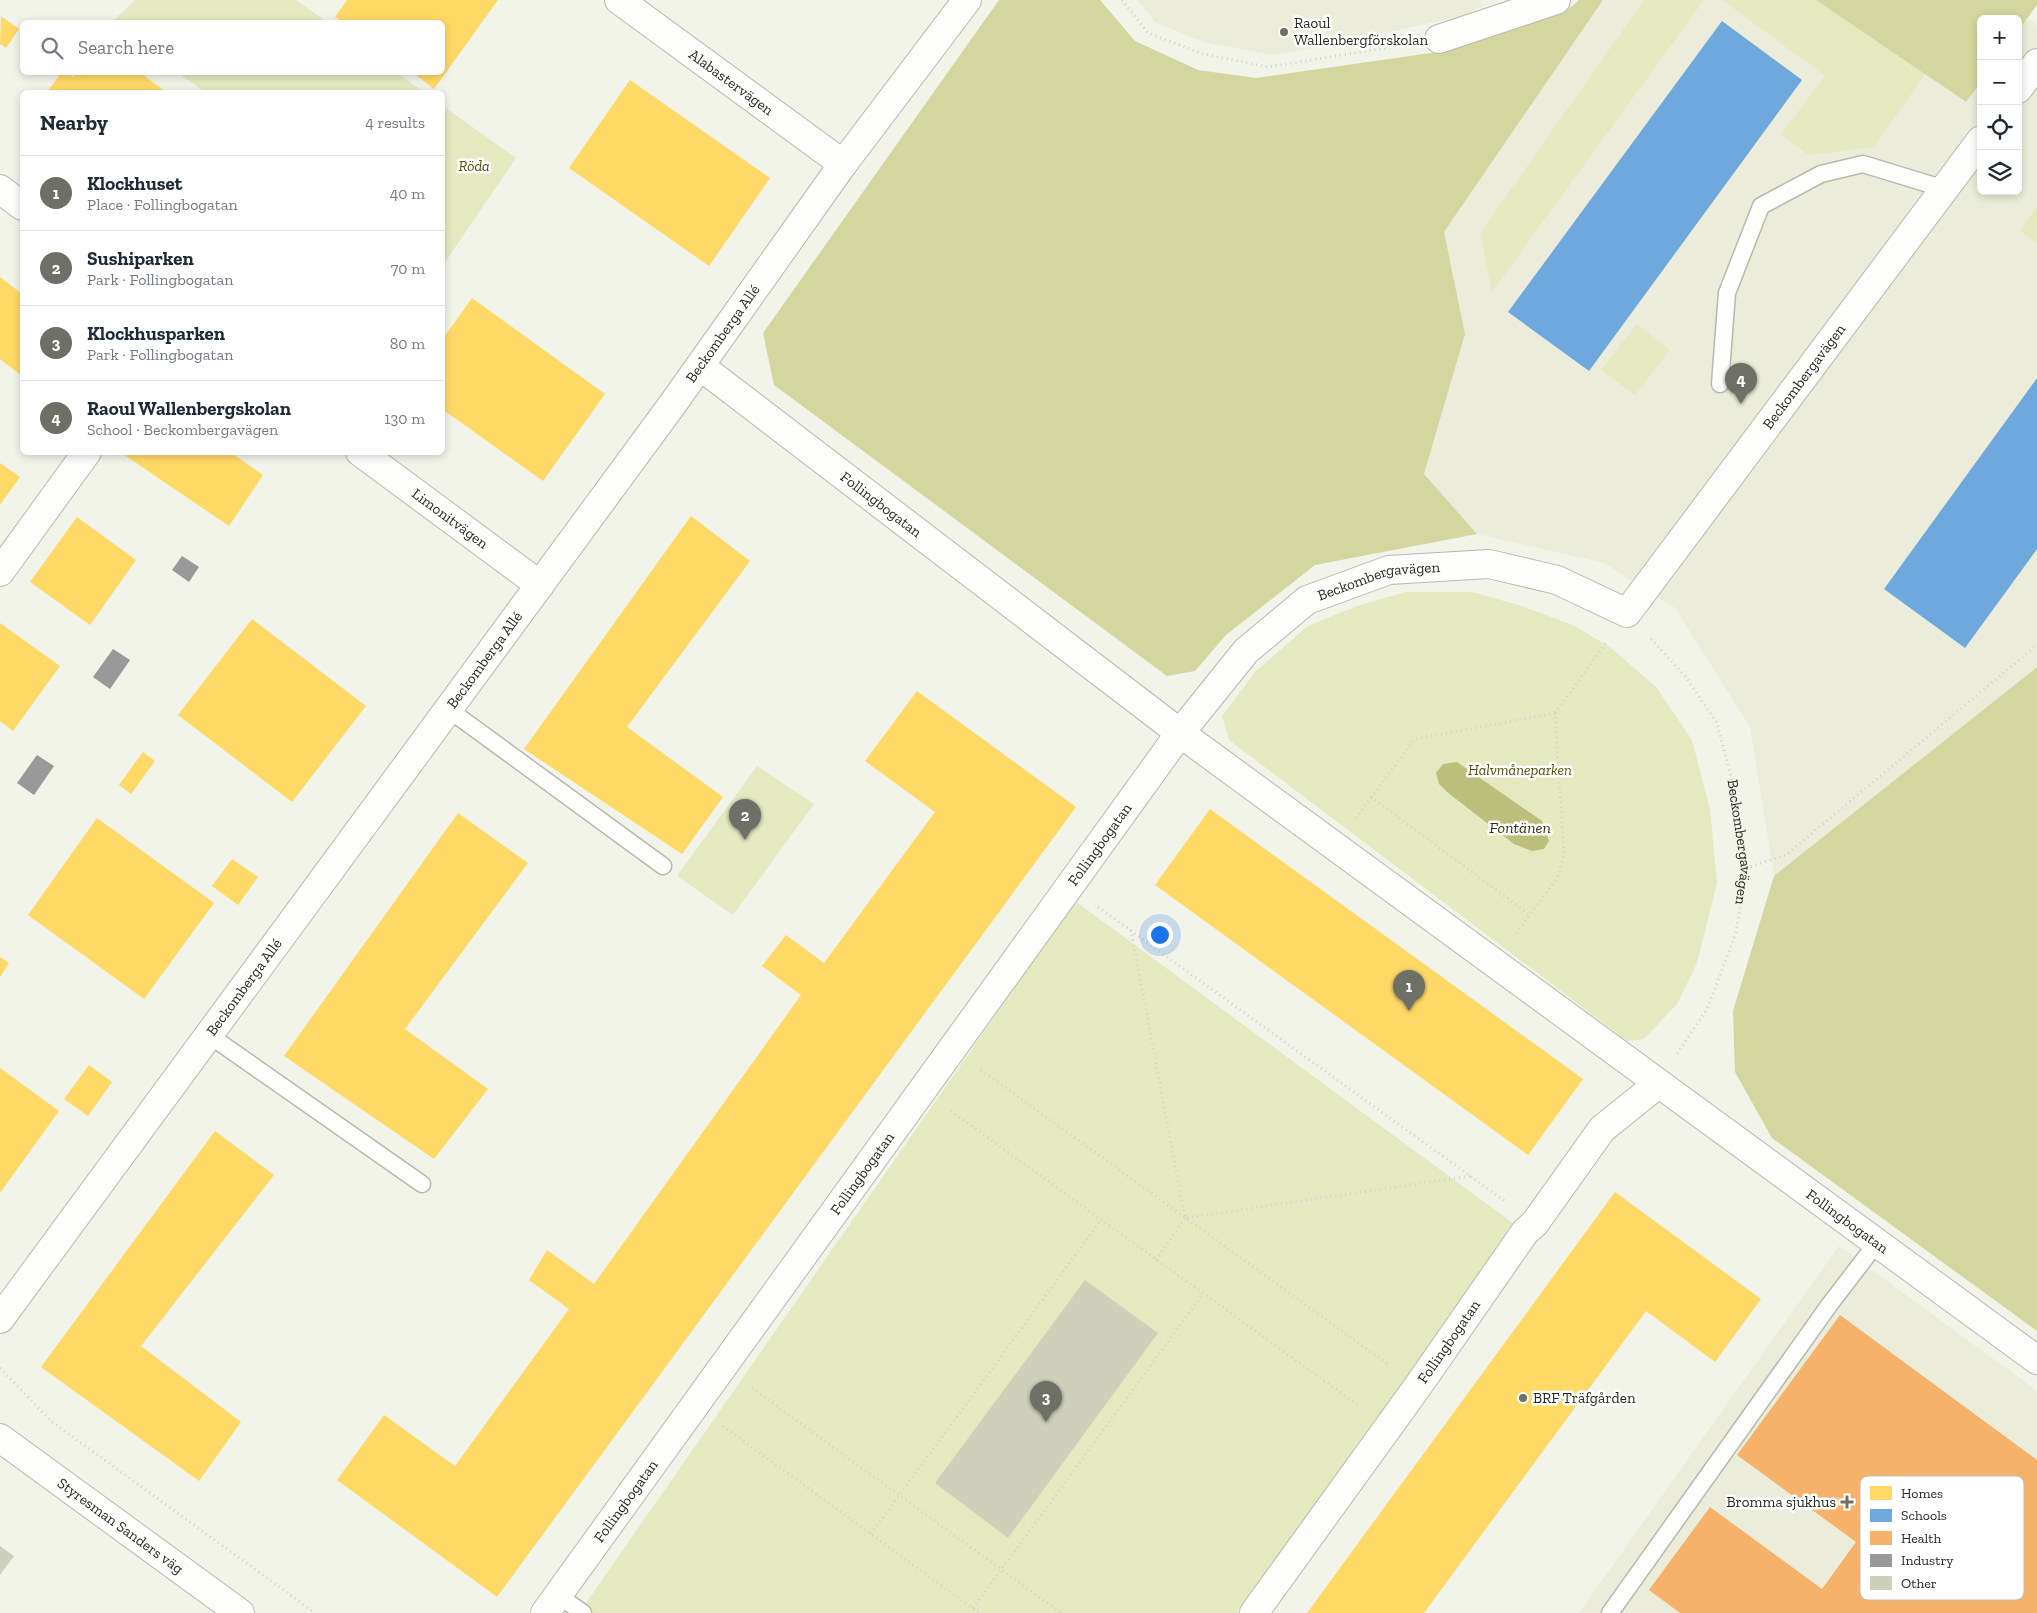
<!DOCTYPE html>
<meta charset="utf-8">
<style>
body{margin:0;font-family:"Zilla Slab",serif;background:#f2f2f3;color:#1f2937}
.controls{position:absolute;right:15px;top:15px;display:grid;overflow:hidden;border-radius:8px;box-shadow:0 2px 8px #0003}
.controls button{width:45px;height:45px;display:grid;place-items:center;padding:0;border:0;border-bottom:1px solid #e0e1e3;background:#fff;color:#1f2937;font:25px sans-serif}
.you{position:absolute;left:1159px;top:934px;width:18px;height:18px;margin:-12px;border:4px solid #fff;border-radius:50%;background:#1a73e8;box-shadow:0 0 0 8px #1a73e833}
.badge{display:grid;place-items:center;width:32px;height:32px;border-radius:50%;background:#6e6f67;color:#fff;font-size:16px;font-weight:700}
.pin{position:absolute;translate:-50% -41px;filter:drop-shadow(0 1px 2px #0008)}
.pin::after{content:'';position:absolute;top:26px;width:18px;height:15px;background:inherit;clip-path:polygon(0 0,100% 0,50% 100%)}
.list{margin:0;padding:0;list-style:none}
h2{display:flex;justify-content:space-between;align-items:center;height:65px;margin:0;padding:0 20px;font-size:21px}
h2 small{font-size:16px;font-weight:400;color:#747a83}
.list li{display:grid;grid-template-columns:32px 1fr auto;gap:15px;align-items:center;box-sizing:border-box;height:75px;padding:0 20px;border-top:1px solid #e0e1e3}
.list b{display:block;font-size:19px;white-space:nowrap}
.list p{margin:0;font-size:16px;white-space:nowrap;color:#747a83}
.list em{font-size:16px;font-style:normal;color:#747a83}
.icon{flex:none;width:28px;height:28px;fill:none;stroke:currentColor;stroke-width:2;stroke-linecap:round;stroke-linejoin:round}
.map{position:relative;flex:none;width:2037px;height:1613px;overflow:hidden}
.search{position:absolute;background:#fff;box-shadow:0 2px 8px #0003;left:20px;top:20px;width:425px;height:55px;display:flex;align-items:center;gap:12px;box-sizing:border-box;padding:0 18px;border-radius:8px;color:#747a83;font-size:19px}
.panel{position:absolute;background:#fff;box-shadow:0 2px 8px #0003;left:20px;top:90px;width:425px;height:365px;border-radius:8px}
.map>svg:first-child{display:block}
.built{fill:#ebedda}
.green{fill:#e5e9c0}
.forest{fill:#d3d79f}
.water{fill:#bbbf7b}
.homes{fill:#ffd966}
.schools{fill:#6fa8dc}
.health{fill:#f6b26b}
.industry{fill:#999}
.building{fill:#cfd0ba}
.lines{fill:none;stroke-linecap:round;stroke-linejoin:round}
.service-casing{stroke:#b7b8b0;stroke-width:19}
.minor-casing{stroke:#b7b8b0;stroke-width:30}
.path{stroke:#d1d1cd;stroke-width:3;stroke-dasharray:1 4;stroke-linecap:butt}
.service{stroke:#fdfdfc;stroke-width:16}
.minor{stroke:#fdfdfc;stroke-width:28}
.poi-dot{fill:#6e6f67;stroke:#fff;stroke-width:2}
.labels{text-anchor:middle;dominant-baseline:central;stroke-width:5;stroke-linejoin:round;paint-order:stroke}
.poi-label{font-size:15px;fill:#272821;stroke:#fff;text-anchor:start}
.street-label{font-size:15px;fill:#272821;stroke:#fff}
.park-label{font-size:15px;font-style:italic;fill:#4e5109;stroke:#fff}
.water-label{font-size:16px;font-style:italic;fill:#303209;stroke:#fff}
.key{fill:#fff;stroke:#bebebc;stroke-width:1}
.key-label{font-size:14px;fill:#272821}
</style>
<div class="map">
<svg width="2037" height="1613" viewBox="0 0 2037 1613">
<rect width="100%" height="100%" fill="#f2f3e9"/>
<g class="built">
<path d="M1138,0H1480L1482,6L1466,15L1325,46L1272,55L1204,42L1155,22Z"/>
<path d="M1603,0H1816L1965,102L1981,82V191H2018V31L2028,18L2037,26V667L1774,876L1750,727L1675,608L1604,563L1477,534L1424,474L1465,334L1444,232Z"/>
<path d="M1839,1246L2037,1391V1613H1579Z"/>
</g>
<g class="green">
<path d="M135,0H296L327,22H112Z"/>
<path d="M1644,0H1704L1492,292L1480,233Z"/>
<path d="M1722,0H1903L1952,36L1874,147L1808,155L1781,134L1825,76Z"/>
<path d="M178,73H397L424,92H205Z"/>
<path d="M443,106L516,158L443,265Z"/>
<path d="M2037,207V244L2019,230Z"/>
<path d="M1637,324L1670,350L1635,395L1601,370Z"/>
<path d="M1405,592H1472L1522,606L1575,626L1611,648L1656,687L1692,740L1710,809L1717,883L1697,963L1677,1004L1644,1039L1627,1041L1229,740L1222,716L1255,672L1308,626L1357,606Z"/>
<path d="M757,766L814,804L733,915L677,876Z"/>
<path d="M1075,901L1525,1232L1237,1613H579Z"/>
</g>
<g class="forest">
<path d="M999,0H1100L1135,41L1198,70L1256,78L1438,52L1566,11L1579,0H1603L1444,232L1465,334L1424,474L1477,534L1315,565L1226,635L1195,671L1167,676L774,385L763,333Z"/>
<path d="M1816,0H2037V5L2018,31V19H1981V82L1966,102Z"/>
<path d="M2037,667V1331L1772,1138L1735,1072L1733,1011L1774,876Z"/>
</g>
<path class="water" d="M1457,762L1542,821L1549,841L1544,849L1532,851L1514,844L1447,792L1439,784L1436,773L1443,764Z"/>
<g class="homes">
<path d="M347,0H498L434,89L412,72H442V22H343L335,17Z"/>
<path d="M1,16L19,29L6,48L0,44Z"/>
<path d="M62,72H67L73,77L76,72H139L166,92H47Z"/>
<path d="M630,80L770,178L709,266L569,168Z"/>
<path d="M0,277L22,294V376L0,359Z"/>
<path d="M472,298L605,394L543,481L442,409V340Z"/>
<path d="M120,452H230L263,475L229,526Z"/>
<path d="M0,463L20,477L0,505Z"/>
<path d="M691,516L750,561L627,727L723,797L682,854L524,749Z"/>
<path d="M77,517L136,560L90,625L30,582Z"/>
<path d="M252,619L366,706L292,802L178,715Z"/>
<path d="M0,623L60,666L13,731L0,721Z"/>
<path d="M917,691L1076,807L497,1597L337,1480L384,1415L455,1466L569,1309L529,1280L547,1250L594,1284L801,995L762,966L786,935L824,963L935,812L865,761Z"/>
<path d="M143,752L155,761L131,794L119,785Z"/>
<path d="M1210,809L1583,1079L1528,1155L1155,885Z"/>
<path d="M458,813L528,863L405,1029L488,1089L434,1159L284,1056Z"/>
<path d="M97,818L214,903L144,999L28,915Z"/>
<path d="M232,859L258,877L238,905L212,886Z"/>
<path d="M0,957L9,963L0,977Z"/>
<path d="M89,1065L112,1082L88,1116L64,1099Z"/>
<path d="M0,1068L59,1111L0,1193Z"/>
<path d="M215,1131L274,1175L141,1346L241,1422L199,1481L41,1367Z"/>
<path d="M1615,1192L1761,1299L1715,1362L1646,1311L1424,1613H1307Z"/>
</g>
<g class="schools">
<path d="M1722,21L1802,80L1589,371L1508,312Z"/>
<path d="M2037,378V549L1965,648L1884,589Z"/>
</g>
<path class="health" d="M1840,1315L2037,1460V1613H1680L1649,1590L1710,1507L1822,1589L1856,1542L1737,1455Z"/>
<g class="industry">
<path d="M182,556L199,567L189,582L172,570Z"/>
<path d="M113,649L130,660L110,689L93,677Z"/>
<path d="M37,755L54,766L34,795L17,783Z"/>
</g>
<g class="building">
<path d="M1085,1280L1158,1333L1008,1538L935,1483Z"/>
<path d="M0,1546L14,1556L0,1575Z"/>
</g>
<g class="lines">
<g class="service-casing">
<g id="service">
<path d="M1720,384L1727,293L1761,206L1821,174L1863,164L1945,189"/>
<path d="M448,709L663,866"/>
<path d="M209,1035L422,1184"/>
<path d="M558,1595L583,1613"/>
<path d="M1610,1613L1830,1304L1876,1244"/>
</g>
</g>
<g class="minor-casing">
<g id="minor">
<path id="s2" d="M619,0L843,164"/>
<path d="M1439,39L1556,0"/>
<path d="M2018,89L2037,63"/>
<path d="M0,189L22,206"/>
<path id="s3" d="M700,366L1180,733L2037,1360"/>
<path id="s4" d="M360,452L540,585"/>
<path d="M0,572L87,452"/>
<path id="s5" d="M0,1319L672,405L843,164L967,0"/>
<path id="s6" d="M0,1438L240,1613"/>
<path id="s7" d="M545,1613L1180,733L1246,651L1307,600L1389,570L1489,564L1557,580L1627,613L1981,140"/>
<path id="s8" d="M1254,1613L1418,1386L1525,1232L1535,1223L1602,1129L1658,1084"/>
</g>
</g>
<g class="path">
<path d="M1122,0L1148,33L1203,54L1268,67L1404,45"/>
<path id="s1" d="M1651,639L1685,676L1717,723L1733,784L1746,868L1736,933L1707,1009L1677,1054"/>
<path d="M1555,713L1606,643"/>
<path d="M1371,797L1530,915"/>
<path d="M1356,818L1415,739L1555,713L1564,854L1559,875L1515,935"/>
<path d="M1746,868L1786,855L2037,645"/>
<path d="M1098,907L1506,1202"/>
<path d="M1131,930L1185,1218L1470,1176"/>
<path d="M981,1070L1389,1365"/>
<path d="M951,1111L1359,1406"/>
<path d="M1156,1260L1185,1218"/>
<path d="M0,1368L51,1421L315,1613"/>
<path d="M752,1388L1061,1613"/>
<path d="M723,1426L979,1613"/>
<path d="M871,1534L1101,1220"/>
<path d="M973,1608L1203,1294"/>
</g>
<use href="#service" class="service"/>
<use href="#minor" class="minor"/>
</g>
<g class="poi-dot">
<circle cx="1284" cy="32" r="5"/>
<circle cx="1523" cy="1398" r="5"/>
<path d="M1844.5 1494.5h5v5h5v5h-5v5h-5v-5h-5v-5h5z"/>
</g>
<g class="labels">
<g class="poi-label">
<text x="1294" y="23">Raoul<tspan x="1294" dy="17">Wallenbergförskolan</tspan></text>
<text x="1533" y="1398">BRF Träfgården</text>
<text x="1836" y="1502" text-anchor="end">Bromma sjukhus</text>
</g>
<g class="street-label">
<text stroke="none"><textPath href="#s2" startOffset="139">Alabastervägen</textPath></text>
<text stroke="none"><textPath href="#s5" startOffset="1222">Beckomberga Allé</textPath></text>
<text stroke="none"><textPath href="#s7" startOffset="1900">Beckombergavägen</textPath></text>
<text stroke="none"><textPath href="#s3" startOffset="228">Follingbogatan</textPath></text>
<text stroke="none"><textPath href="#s4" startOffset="112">Limonitvägen</textPath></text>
<text stroke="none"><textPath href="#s7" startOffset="1345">Beckombergavägen</textPath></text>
<text stroke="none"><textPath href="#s5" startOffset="818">Beckomberga Allé</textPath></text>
<text stroke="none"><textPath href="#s1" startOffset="229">Beckombergavägen</textPath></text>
<text stroke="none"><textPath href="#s7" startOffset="948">Follingbogatan</textPath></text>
<text stroke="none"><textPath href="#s5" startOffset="412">Beckomberga Allé</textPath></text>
<text stroke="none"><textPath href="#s7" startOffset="542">Follingbogatan</textPath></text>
<text stroke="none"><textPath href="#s3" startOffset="1431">Follingbogatan</textPath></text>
<text stroke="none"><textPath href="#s8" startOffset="334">Follingbogatan</textPath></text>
<text stroke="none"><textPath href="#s7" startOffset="138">Follingbogatan</textPath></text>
<text stroke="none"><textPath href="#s6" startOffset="149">Styresman Sanders väg</textPath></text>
</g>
<g class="park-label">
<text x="474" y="166">Röda</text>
<text x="1520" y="770">Halvmåneparken</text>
</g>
<g class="water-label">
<text x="1520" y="827">Fontänen</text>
</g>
</g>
<rect x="1860" y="1476" width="164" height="124" rx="8" class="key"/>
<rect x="1870" y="1486" width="22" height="14" fill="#ffd966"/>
<rect x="1870" y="1509" width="22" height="13" fill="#6fa8dc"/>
<rect x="1870" y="1531" width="22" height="14" fill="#f6b26b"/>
<rect x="1870" y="1554" width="22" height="13" fill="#999"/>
<rect x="1870" y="1576" width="22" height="14" fill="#cfd0ba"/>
<g class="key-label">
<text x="1901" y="1498">Homes</text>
<text x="1901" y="1520">Schools</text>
<text x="1901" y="1543">Health</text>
<text x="1901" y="1565">Industry</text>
<text x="1901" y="1588">Other</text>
</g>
</svg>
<div class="controls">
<button>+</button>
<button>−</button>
<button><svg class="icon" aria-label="locate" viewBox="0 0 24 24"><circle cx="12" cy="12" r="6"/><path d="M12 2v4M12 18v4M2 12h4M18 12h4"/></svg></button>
<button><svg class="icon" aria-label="layers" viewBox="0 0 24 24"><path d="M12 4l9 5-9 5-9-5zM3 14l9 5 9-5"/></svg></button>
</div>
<div class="you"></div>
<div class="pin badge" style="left:1409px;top:1011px">1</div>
<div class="pin badge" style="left:745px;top:840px">2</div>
<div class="pin badge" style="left:1046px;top:1422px">3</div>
<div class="pin badge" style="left:1741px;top:404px">4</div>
<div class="search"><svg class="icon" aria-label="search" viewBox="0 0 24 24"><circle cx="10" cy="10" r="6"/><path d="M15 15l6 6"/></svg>Search here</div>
<section class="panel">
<h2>Nearby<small>4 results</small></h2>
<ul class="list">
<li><span class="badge">1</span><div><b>Klockhuset</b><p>Place · Follingbogatan</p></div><em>40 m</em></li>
<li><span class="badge">2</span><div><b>Sushiparken</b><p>Park · Follingbogatan</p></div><em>70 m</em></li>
<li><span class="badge">3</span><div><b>Klockhusparken</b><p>Park · Follingbogatan</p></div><em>80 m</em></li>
<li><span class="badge">4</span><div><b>Raoul Wallenbergskolan</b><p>School · Beckombergavägen</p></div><em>130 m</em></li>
</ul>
</section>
</div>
